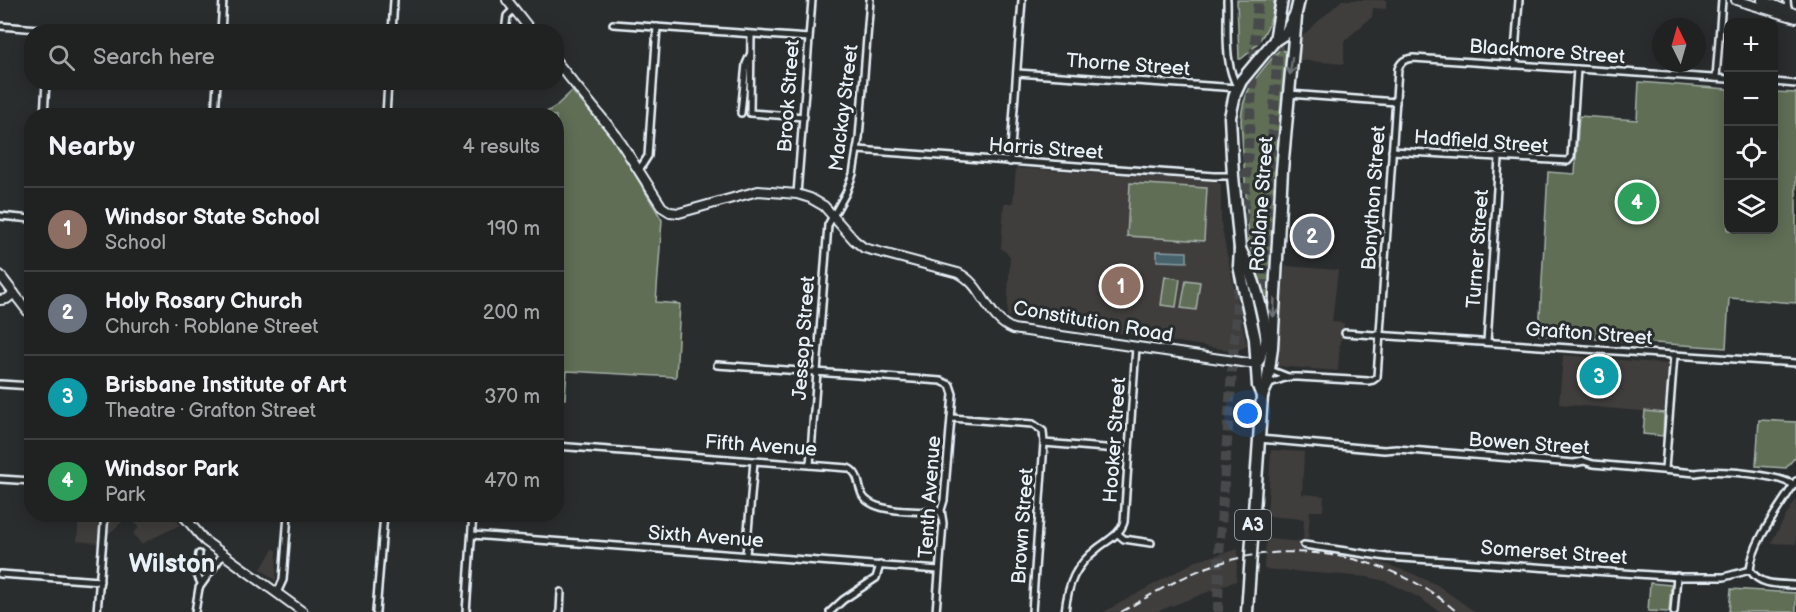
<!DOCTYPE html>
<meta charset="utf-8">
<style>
body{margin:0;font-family:"Balsamiq Sans",sans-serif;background:#282a2a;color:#f1f3f6}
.controls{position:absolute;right:18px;top:18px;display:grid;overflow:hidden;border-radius:12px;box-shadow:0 3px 15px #0003}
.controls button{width:54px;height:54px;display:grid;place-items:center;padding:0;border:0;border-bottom:2px solid #3d3f40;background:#202222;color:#f1f3f6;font:30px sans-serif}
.compass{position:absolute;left:1652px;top:18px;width:54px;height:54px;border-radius:50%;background:#202222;box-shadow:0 3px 15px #0003;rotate:355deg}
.you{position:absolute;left:1248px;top:414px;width:21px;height:21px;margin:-15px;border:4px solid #fff;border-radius:50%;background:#1a73e8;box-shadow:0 0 0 9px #1a73e833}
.badge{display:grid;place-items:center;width:39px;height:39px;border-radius:50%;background:#ea580c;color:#fff;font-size:20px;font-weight:700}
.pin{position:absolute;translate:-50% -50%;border:3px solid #fff;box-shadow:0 2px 6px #0006}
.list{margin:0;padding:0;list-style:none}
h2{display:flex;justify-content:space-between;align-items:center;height:78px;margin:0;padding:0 24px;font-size:26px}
h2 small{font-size:20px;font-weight:400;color:#a2a4a5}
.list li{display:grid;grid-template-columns:39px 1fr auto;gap:18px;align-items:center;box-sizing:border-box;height:84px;padding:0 24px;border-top:2px solid #3d3f40}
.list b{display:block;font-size:22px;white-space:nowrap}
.list p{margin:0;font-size:20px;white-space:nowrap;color:#a2a4a5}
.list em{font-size:20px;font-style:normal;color:#a2a4a5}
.icon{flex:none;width:33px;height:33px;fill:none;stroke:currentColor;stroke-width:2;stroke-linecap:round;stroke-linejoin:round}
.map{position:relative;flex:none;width:1796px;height:612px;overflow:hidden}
.search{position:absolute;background:#202222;box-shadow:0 3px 15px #0003;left:24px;top:24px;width:540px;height:66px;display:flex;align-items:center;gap:15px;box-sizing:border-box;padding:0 21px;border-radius:24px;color:#a2a4a5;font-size:22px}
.panel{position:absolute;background:#202222;box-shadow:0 3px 15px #0003;left:24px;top:108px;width:540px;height:414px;border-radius:24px}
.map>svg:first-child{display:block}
.built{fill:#403d3c}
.green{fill:#606e57;stroke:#a4b0a8;stroke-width:1.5}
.water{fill:#47626b;stroke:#879ba3;stroke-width:1.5}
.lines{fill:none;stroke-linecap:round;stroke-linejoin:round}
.highway-tunnel{stroke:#464a4c;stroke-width:10;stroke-dasharray:10 5;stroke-linecap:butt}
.street-casing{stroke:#e8f1f8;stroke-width:10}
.secondary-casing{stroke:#e8f1f8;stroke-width:12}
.highway-casing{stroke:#e8f1f8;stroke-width:15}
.street{stroke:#2a2d2e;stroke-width:5}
.secondary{stroke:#2a2d2e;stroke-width:8}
.highway{stroke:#2a2d2e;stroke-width:10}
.rail{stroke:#e8f1f8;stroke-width:2;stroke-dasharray:9 4.5;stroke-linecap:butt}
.oneway{stroke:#6c7275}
.labels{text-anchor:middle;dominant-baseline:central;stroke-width:6;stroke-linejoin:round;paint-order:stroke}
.shield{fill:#2a2d2e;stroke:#afb6bb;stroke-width:1.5}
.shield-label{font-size:18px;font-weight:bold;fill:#e8f1f8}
.street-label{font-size:20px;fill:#e8f1f8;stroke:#2a2d2e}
.district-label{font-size:26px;font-weight:bold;fill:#e8f1f8;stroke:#2a2d2e}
</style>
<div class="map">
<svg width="1796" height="612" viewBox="0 0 1796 612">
<rect width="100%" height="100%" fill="#2a2d2e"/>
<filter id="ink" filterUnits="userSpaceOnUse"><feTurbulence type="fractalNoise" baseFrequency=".0167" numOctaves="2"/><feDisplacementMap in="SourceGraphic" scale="12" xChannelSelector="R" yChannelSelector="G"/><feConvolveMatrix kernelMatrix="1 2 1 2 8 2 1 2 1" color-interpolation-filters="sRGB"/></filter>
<g filter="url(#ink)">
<g class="built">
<path d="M1342,0H1386V9L1373,8L1372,17L1344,41V64L1299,60L1302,36Z"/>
<path d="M1016,168L1217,181L1221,185V223L1226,250L1247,346L1236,351L1007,316L1010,256L1001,248L1004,204L1013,203Z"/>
<path d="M1285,266L1338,270L1332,322L1344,323L1343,337L1340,341L1338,371L1277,366Z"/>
<path d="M1563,355L1668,364L1664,413L1559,404Z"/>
<path d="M1271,450L1304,452L1302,494L1324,496L1323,511H1310L1308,539H1303L1304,519L1267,516Z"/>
<path d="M1796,500V544L1771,543L1786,516Z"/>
<path d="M79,515H173L180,525L141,544L133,533L139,528L129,516L98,543L77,541Z"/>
<path d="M1270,539L1302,542V547L1341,552L1370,559L1411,573L1437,585L1475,612H1441L1416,596L1388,582L1368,577L1264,569L1266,541Z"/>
<path d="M273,549L277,550L276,581L261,569Z"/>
<path d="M1238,549L1236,581L1156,612H1104L1196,561Z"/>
</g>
<g class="green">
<path d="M1237,0H1274C1274,23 1259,46 1241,59H1239Z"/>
<path d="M1280,49L1285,51L1286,55L1270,315H1267L1249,241L1241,121C1242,88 1260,73 1280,49Z"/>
<path d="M1639,82L1728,89V230H1774V92L1796,93V303L1729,298L1726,348L1539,335L1548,172L1575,174L1579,116L1637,120Z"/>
<path d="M572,91L615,141L662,220L656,302L680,304L676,377L567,371L565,399L557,398L556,116H540L555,107Z"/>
<path d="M1130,183L1207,188L1204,241L1127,236Z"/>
<path d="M1165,276L1180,279L1176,307L1161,305Z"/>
<path d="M1186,280L1200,282L1196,310L1181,308Z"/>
<path d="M1645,411L1664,413L1663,436L1643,434Z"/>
<path d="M1759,420L1796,422V456L1786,468L1756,466Z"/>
<path d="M1650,583L1671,585L1669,612L1648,611Z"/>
<path d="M1731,589L1796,593V612H1729Z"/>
</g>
<path class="water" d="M1157,251L1187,252V262L1157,261Z"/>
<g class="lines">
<g class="highway-tunnel">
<path d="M1242,238L1258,0"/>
<path d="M1262,305L1279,30"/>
<path d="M1218,612L1219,554L1239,274"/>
</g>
<g class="street-casing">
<g id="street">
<path d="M1227,0C1228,28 1223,63 1238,88"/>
<path d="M1787,0L1788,10"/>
<path d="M613,24L809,38"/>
<path d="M0,26L78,32"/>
<path d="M221,32L223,0"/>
<path d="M392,32L394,0"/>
<path d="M505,32L507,16L514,9"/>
<path d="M751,35L750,113L804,117"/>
<path d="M1514,65L1519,0"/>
<path d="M1017,73L1238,88"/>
<path d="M1716,78L1722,0"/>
<path d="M1774,82L1796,84"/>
<path d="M1289,94L1396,102"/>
<path d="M741,113L746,64L750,55"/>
<path d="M44,116L46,82"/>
<path d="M215,116L217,82"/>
<path d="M386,116L388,82"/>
<path d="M858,150L1214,176H1233"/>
<path d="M1392,151L1568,161L1571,157L1577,69"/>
<path d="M1010,162L1022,0"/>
<path d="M639,170L648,156L657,27"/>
<path d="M797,194L812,0"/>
<path d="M0,216L32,219"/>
<path d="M1345,333L1796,363"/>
<path d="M1487,342L1499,158"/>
<path d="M717,365L941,381L950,385L953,394L944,500L941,510L943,523L936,612"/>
<path d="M1270,370L1288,377H1298L1368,381L1373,380L1377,377L1398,69C1401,61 1405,59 1413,58L1728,79"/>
<path d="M0,384L32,386"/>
<path d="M1267,384L1288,377"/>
<path d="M951,418L1033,424L1043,431L1044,443L1129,450"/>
<path d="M1259,439L1384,450L1397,449L1574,463L1584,461L1593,464L1696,473C1718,469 1775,474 1794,485"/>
<path d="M556,446L848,468C861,474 857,486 863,496C874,514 922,511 941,512"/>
<path d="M810,465L828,225L846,193L853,174L859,138L870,0"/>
<path d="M1665,469L1674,355"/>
<path d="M0,479L32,481"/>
<path d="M1118,534L1124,539L1151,543"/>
<path d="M472,535L939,570"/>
<path d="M1304,545L1387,557L1681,577H1724L1750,570"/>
<path d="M199,554L197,575L201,583"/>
<path d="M746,555L754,461"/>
<path d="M1750,570C1752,542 1781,506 1796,481"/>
<path d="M1750,570C1760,586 1779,584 1796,585"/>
<path d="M0,574L100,581"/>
<path d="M277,593L283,580L288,514"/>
<path d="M97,612L105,514"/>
<path d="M195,612L199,588L223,554"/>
<path d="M376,612L384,514"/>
<path d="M466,612L473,514"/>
<path d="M560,612L561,592"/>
<path d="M830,612L843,600L876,578L880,565"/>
<path d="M1032,612L1044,443"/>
<path d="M1065,612C1068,583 1075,566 1098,548C1108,540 1120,535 1124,522L1136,347"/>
<path d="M1674,612L1677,576"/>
</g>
</g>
<g class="secondary-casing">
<g id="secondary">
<path d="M507,0L532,32"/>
<path d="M1736,0L1796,18"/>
<path d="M1762,0L1796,14"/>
<path d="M556,61L616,135L662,207L670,212L679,213L758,191L797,194L810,198L824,206L854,240L864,248L958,273C983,284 986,318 1013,329L1248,363H1255L1260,360L1266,338"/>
<path d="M0,275L32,317"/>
<path d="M0,300L7,299L14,293"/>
<path d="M182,514L205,541L303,612"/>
</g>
</g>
<g class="highway-casing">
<g id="highway">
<path d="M1275,40L1282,0"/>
<path d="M1240,249C1254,277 1264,312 1267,343"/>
<path d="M1262,396L1267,385L1272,347L1282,170L1296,17"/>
<path d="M1247,612L1262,396L1258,386L1255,339L1239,266L1240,249L1233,176L1230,117L1235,94L1241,81L1275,40L1286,33L1296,13L1299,0"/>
</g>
</g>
<use href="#street" class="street"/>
<use href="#secondary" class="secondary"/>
<use href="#highway" class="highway"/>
<path class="rail" d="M1121,612C1150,596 1179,577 1211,566C1292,537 1392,554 1457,612"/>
</g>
<defs><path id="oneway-shaft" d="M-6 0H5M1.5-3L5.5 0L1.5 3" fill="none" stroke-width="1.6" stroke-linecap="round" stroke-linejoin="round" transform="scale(1.5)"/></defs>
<g class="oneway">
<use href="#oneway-shaft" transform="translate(1291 66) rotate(97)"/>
<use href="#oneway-shaft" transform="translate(1274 308) rotate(93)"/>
</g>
</g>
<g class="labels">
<rect class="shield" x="1235" y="510" width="36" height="30" rx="4.5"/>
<g class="shield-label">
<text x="1253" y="525">A3</text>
</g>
<g class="street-label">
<text transform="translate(1547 52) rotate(4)">Blackmore Street</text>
<text transform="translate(1128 65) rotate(4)">Thorne Street</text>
<text transform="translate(789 96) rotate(-86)">Brook Street</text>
<text transform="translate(844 108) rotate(-83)">Mackay Street</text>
<text transform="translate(1481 142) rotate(4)">Hadfield Street</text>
<text transform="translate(1046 149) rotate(4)">Harris Street</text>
<text transform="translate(1374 198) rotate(-86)">Bonython Street</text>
<text transform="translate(1262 204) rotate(-86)">Roblane Street</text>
<text transform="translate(1478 249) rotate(-86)">Turner Street</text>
<text transform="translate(1093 322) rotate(10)">Constitution Road</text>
<text transform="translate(1589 334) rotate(4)">Grafton Street</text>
<text transform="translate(804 338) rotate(-86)">Jessop Street</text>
<text transform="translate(1115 440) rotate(-86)">Hooker Street</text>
<text transform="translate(1529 444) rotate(4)">Bowen Street</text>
<text transform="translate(761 446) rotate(4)">Fifth Avenue</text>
<text transform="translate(930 497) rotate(-86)">Tenth Avenue</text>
<text transform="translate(1023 526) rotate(-86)">Brown Street</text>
<text transform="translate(706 537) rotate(4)">Sixth Avenue</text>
<text transform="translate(1554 553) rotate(4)">Somerset Street</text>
</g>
<g class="district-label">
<text x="172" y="564">Wilston</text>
</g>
</g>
</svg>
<div class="controls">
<button>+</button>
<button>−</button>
<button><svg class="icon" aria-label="locate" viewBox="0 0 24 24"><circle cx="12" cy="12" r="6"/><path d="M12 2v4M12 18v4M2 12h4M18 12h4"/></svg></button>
<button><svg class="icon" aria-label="layers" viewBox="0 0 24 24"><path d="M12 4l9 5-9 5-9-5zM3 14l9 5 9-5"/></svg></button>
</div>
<svg class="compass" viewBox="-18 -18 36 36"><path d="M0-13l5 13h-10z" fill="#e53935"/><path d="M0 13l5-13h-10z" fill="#a2a4a5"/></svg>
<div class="you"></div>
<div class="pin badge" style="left:1121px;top:286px;background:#8d6e63">1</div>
<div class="pin badge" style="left:1312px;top:236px;background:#6b7280">2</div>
<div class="pin badge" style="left:1599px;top:376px;background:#0f9aa8">3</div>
<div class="pin badge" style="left:1637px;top:202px;background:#2e9e5b">4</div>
<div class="search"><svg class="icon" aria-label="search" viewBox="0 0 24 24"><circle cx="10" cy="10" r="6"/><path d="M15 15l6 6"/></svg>Search here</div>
<section class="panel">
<h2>Nearby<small>4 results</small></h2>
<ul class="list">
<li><span class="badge" style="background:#8d6e63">1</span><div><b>Windsor State School</b><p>School</p></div><em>190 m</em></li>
<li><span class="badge" style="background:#6b7280">2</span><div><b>Holy Rosary Church</b><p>Church · Roblane Street</p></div><em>200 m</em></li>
<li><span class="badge" style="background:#0f9aa8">3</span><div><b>Brisbane Institute of Art</b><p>Theatre · Grafton Street</p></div><em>370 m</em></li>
<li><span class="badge" style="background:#2e9e5b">4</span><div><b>Windsor Park</b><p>Park</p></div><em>470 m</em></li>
</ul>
</section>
</div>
